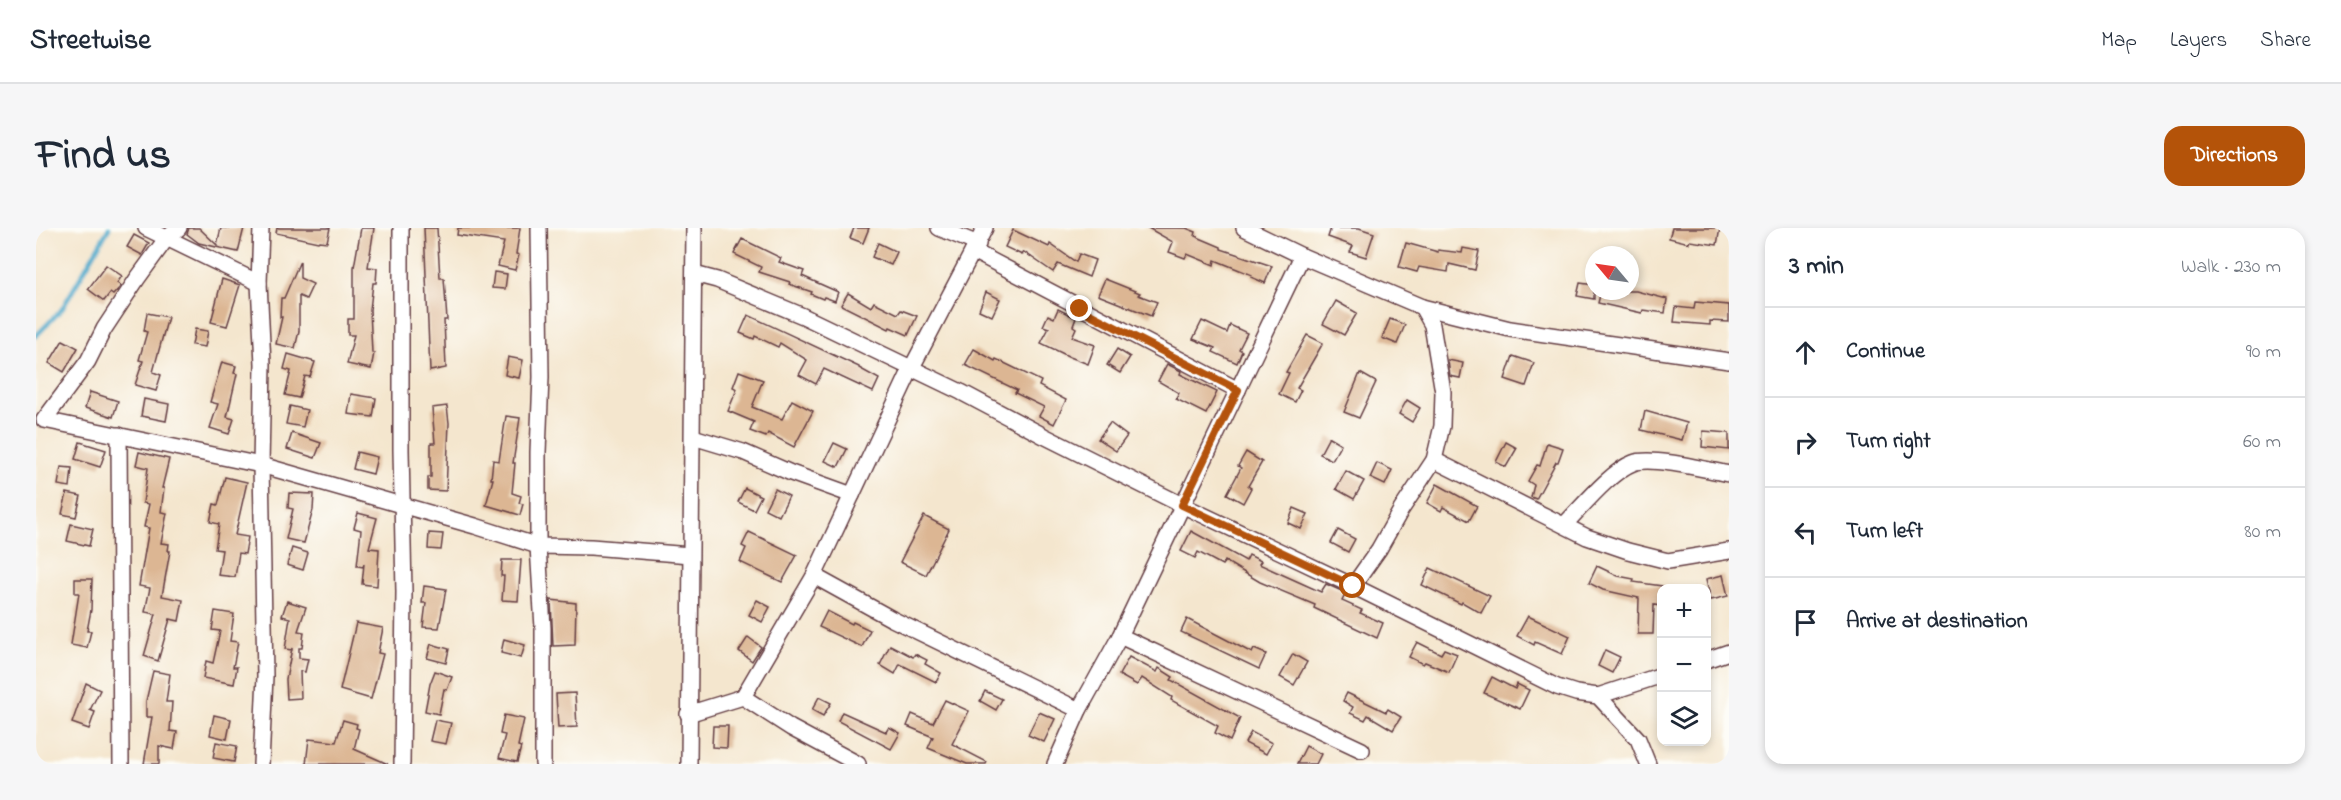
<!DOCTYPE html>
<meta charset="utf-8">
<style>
body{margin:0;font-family:"Indie Flower",sans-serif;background:#f6f6f7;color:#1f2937}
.controls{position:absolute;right:18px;bottom:18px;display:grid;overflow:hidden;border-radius:12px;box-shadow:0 3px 9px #0003}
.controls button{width:54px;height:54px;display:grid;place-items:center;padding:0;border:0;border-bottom:2px solid #e0e1e3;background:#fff;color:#1f2937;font:30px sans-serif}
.compass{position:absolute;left:1549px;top:18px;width:54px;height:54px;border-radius:50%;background:#fff;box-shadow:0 3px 9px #0003;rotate:299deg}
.stop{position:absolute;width:18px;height:18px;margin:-14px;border:4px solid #b45309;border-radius:50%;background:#fff}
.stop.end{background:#b45309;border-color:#fff;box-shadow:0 2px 6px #0008}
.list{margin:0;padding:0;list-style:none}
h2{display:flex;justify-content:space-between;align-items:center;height:78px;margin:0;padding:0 24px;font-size:26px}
h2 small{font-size:20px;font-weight:400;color:#747a83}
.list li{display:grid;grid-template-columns:39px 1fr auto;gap:18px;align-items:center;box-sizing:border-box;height:90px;padding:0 24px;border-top:2px solid #e0e1e3}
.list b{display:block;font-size:22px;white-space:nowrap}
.list em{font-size:20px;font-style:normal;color:#747a83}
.icon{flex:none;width:33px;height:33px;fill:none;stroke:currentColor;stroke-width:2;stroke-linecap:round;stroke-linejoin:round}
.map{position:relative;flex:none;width:1693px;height:536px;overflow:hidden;border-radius:18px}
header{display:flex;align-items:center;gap:36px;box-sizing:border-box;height:84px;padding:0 30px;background:#fff;border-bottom:2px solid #e0e1e3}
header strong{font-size:28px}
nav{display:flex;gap:33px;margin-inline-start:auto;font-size:21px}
.intro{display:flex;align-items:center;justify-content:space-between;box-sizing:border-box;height:144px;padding:0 36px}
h1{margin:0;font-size:42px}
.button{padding:15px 27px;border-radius:18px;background:#b45309;color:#fff;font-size:21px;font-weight:700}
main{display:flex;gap:36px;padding:0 36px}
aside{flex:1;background:#fff;border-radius:18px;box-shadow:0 3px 9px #0003}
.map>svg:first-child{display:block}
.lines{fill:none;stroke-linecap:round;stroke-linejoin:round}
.stream{stroke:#4da9cb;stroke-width:4.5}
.building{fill:#dcb693}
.minor-casing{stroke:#643d43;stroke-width:18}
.minor{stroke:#fff;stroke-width:15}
.route{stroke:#b45309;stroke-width:8}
</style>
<header>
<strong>Streetwise</strong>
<nav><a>Map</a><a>Layers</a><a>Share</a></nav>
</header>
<div class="intro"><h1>Find us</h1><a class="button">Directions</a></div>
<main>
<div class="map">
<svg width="1693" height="536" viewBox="0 0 1693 536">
<rect width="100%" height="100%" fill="#fdfcf7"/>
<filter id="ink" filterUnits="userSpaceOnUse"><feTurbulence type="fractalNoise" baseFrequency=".0167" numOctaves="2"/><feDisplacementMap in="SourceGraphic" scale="12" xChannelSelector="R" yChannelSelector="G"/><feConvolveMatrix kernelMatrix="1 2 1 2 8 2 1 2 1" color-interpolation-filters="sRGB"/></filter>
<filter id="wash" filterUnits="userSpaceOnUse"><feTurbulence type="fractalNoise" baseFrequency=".008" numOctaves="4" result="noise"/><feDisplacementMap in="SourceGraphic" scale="24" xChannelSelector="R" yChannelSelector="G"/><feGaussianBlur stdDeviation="1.35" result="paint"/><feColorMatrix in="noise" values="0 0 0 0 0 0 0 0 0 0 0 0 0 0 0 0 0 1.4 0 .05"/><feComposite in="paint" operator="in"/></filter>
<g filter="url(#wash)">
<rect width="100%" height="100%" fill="#f4e6ce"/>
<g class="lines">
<path class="stream" d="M0,108L26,81L73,0"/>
</g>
<g id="blocks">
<g class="building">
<path d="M153,0H163L181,17L185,0H208L202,24L163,15L151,6Z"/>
<path d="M241,0H294L291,14L283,13L282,14L240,5Z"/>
<path d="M325,0H338L332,39L341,40L340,55H337L334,82L336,125H338L335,141L311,136L318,107H312V91H318V39Z"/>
<path d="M388,0H401L404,50H408L411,92H408L410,140L394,143Z"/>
<path d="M422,0H484L480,26L483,27L479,42L462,38L468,14L421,7Z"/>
<path d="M818,0H833L827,15L814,10Z"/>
<path d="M1112,0H1150L1160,4L1159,8L1185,19V21L1236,38L1229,55L1215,49L1216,47L1179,32L1178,37L1151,26L1149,30L1133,24L1137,14Z"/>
<path d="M1295,0H1323L1338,5L1330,29L1314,24L1317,18L1292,9Z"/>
<path d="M1636,0H1684L1681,17L1654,13L1653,15L1633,10Z"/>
<path d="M977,2L1013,19L1014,16L1040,34L1043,26L1059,32L1053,49L1022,36L1017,44L988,24L986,27L969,19Z"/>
<path d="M98,7L113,15L106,27L91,19Z"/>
<path d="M706,11L745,30L743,34L768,43L766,48L802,64L799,73L788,69L787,71L775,66L776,64L753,56L754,54L723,44L725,39L698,26Z"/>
<path d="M842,15L861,24L855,37L836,29Z"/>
<path d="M1370,15L1402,24V22L1426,25L1427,20L1443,23L1439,42L1413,36L1412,44L1383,39L1381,44L1363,39Z"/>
<path d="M264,33V50L277,56L270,71L263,68V103L259,120L240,116L246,89H244L245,70H248Z"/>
<path d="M70,37L86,48L81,55L85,58L77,67L74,65L68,73L52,61Z"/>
<path d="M458,44L471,46L469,61L456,60Z"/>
<path d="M186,51L204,57L191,98L175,94Z"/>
<path d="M1069,51L1104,65L1102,67L1121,74L1115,88L1062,67Z"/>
<path d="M1544,55L1558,57V71L1541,68Z"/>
<path d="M1565,63H1600L1631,71L1629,85L1607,82L1606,85L1562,75Z"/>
<path d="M950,64L964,71L956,88L943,82Z"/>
<path d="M812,65L835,79L838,74L862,86L865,82L881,88L872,107L854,99L853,101L805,77Z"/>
<path d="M1300,73L1321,85L1308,107L1287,96Z"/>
<path d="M1659,74L1693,77V94L1674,93V97L1638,94L1640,79L1658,81Z"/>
<path d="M1022,81L1040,90L1037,98L1040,100L1036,109L1059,117L1052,136L1034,129L1005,115L1013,100L1007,98L1012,87L1018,90Z"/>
<path d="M111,85L132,89L117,144L125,147L120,163L99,157L107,133L103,132L111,104L108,103Z"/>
<path d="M712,87L823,139V140L843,151L837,164L788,141L780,156L763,147L771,132L744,115L742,119L719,108L718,111L704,105Z"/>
<path d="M1354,91L1369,97L1361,116L1346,110Z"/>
<path d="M1166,93L1191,105L1194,97L1211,105L1203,121L1206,123L1201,135L1177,124L1179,120L1157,111Z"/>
<path d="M159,101L172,103L169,119L156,117Z"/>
<path d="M1271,107L1287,115L1261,160L1265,162L1259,174L1243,166L1253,145L1250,144Z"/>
<path d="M27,112L42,120L28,144L13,135Z"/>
<path d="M938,121L959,133L960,131L1005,153L1003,158L1030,172L1018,196L1003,188L1008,179L979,165L981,162L929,137Z"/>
<path d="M1081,121L1094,129L1084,145L1071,137Z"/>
<path d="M252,126L279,134L274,149L269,148L263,170L249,167L255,143L248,141Z"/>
<path d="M1477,128L1498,135L1490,158L1469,151Z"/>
<path d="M472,129L487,132L483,150L469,147Z"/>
<path d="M1412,132L1427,135L1424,150L1414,148Z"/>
<path d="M186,134L200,138L198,145L201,146L191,189L198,191L193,206L174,200L182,176L174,174Z"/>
<path d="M1131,136L1145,143L1144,146L1181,164L1170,186L1140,171L1143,165L1122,153Z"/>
<path d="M703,143L727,152L716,179L746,191L756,172L777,183L758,219L732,205L730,209L714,203L718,194L692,183L701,161L697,159Z"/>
<path d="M1324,145L1340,154L1323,190L1308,184Z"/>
<path d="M54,164L82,173L77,189L49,180Z"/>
<path d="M315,166L340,170L337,189L312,186Z"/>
<path d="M108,171L133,176L130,193L105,188Z"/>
<path d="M1371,172L1384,180L1376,194L1363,186Z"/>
<path d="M254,178L271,182L267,199L250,196Z"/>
<path d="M411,178L413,195L410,263L392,262V249H395V215H399L396,180Z"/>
<path d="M1609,183L1651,195L1646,212L1605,202Z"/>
<path d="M470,188L484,190L477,235H479L476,265L485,268L483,275L487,276L484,287L450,277L457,251H455L457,232L463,233Z"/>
<path d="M1074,195L1091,208L1080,223L1062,211Z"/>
<path d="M1667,203L1693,205V222L1666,219Z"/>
<path d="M256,205L285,215L279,230L251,221Z"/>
<path d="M1293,209L1305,216L1296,232L1284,226Z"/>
<path d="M44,214L70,222L64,239L39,231Z"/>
<path d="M1470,214L1481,220L1470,239L1460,234Z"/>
<path d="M798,215L811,221L802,239L789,233Z"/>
<path d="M1511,215L1527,220L1522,234H1520L1500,271L1495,269L1498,257L1492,253L1501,237L1504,238Z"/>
<path d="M103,224L133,231L126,260H128L125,284L131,285L125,315L133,316L132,323H134L126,368L147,372L143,393L134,391L122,433L108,428L120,386L109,384L114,360L103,358L113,300L108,299L113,276L107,275L112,240L100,237Z"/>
<path d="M321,224L341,229L337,246L317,241Z"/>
<path d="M1210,224L1226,234L1212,258L1215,260L1207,275L1191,266L1205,240L1202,238Z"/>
<path d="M1341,235L1356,242L1349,257L1334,250Z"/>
<path d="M25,239L36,240L34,259L22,257Z"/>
<path d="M1310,243L1328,253L1318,271L1300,261Z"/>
<path d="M189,249L211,254L199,307L212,309L209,326L203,325L199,349L182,347L186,322L179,321L183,296L174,294L178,276L182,277Z"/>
<path d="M1401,256L1441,278L1433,293L1407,279L1405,283L1391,275Z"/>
<path d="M709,260L725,268L718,282L702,274Z"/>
<path d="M739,261L753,268L743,288L729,281Z"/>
<path d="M31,265L45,268L40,289L26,286Z"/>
<path d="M253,265L278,266L277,282L268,315L250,311L257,281L252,280Z"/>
<path d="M1258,280L1272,286L1265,301L1252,295Z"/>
<path d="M322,285L341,290L333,320L343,321L341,358L326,356L328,336L327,339L321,338L325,302L318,300Z"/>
<path d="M888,288L913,301L890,347L864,334Z"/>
<path d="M35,296L57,301L53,318L31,313Z"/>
<path d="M1302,302L1319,311L1312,324L1295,315Z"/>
<path d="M1155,303L1210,333L1213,327L1225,333L1223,336L1285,364L1290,356L1310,365L1306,373L1326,382L1324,385L1347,395L1341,410L1278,380L1279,377L1224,354L1189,333L1186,337L1162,324L1159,330L1145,323Z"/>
<path d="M713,304L761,327L746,354L704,334L710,320L706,318Z"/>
<path d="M393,305L407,306L405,322L392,321Z"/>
<path d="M256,320L272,325L267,342L251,337Z"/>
<path d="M466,332H485L482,373L466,372L468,348H465Z"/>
<path d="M1561,338L1582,348L1598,351L1597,354L1626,358L1624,378L1618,377L1617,406H1602L1603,370L1567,362L1553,355Z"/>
<path d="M1394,340L1454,368L1445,385L1426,374L1425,376L1386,357Z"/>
<path d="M1687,347L1692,368L1675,372L1670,351Z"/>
<path d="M39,351H56L55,382L51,403H55L51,420L35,417L43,365H39Z"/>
<path d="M388,358L410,361L403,400L387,399L390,375H386Z"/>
<path d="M515,372L540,375L539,417L517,418Z"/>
<path d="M721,372L734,379L726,394L713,387Z"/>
<path d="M251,373L270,379L262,403L268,404L266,420H263V430L272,431L269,444L264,443L265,470L251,471L250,451L256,420V422L249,421L254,390L246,388Z"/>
<path d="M179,383L198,386L194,413L202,414L197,439H201L198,456L167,450L170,433L177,435L184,403L176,402Z"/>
<path d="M791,383L816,396L817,394L834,402L826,419L783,399Z"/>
<path d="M1492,388L1534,408L1526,426L1499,414L1498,417L1481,408Z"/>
<path d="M1151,391L1216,425L1218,421L1230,426L1223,441L1145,404Z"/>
<path d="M320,395L347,400L342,425L347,426L335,471L304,462Z"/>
<path d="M712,409L725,419L716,433L703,423Z"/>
<path d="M468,411L489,417L485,430L465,425Z"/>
<path d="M1381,414L1405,426L1408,421L1421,426L1413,444L1389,434L1387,436L1373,429Z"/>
<path d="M395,416L413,421L410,435L391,430Z"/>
<path d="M854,417L877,429L879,426L891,432L889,436L905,445L900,454L864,436L859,446L844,437Z"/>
<path d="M1569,422L1584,429L1576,445L1562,438Z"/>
<path d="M1257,426L1271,434L1258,457L1244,449Z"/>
<path d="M1093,429L1121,444L1123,440L1137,449L1135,452L1204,490L1194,513L1179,505L1182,498L1135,472L1136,469L1106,450L1101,457L1083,447Z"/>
<path d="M117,443L134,446L130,474H136L134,503L141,504L138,521L123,518V536H108L116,489H110V473Z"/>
<path d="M399,443L416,449L411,462L408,461L403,486L389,483L394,456Z"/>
<path d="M1456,449L1479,461L1481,456L1493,462L1484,481L1448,465Z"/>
<path d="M50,455L64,462L54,482L59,484L53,501L36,495Z"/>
<path d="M949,463L966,471L960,482L944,473Z"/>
<path d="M539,465L541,499L522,500L520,466Z"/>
<path d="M1311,465L1350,484L1352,481L1365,489L1357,502L1332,487L1329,492L1314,485L1317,479L1307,473Z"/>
<path d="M783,469L795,475L787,488L776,482Z"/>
<path d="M909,472L933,483L916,516L951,534L950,536H931L892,520L897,509L871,498L876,486L897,495Z"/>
<path d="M806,484L850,504L853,499L864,505L855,521L802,493Z"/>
<path d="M1003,484L1019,491L1008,514L992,507Z"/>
<path d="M178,487L195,491L191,511L174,507Z"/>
<path d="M468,487L488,491L482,518L485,519L481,534L463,530L469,507L464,506Z"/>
<path d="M307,492L321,496L320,500L323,501L318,521L352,536H270L273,511L300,514Z"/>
<path d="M399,492L415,495L410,516L394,513Z"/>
<path d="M677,498H692L691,520L676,519Z"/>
<path d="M1215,504L1236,515L1230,526L1209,515Z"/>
<path d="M180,514L201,518L198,534L177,530Z"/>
<path d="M1270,518L1285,526L1280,536H1261Z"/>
</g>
</g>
</g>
<g filter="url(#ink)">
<use href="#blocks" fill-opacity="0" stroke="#643d43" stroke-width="1.5"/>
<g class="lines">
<g class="minor-casing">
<g id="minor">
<path d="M110,0L223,55"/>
<path d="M143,0L130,11L101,51L68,101L52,133L8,192L225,237L439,298L502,318L555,319L654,327"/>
<path d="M365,0V222L368,364L366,536"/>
<path d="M503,0L505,149L502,224V318L507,400V536"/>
<path d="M903,0L942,16"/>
<path d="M1208,0L1266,28L1386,79L1474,101L1693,133"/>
<path d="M937,23L1202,162"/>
<path d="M658,46L681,52L767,88L925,164L1008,208L1146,277L1317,358L1521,459L1540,465L1562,468L1602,511L1612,536"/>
<path d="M83,207L85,536"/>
<path d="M657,209L707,224L755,245L816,267"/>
<path d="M1398,232L1551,309L1592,323L1632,333L1693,323"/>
<path d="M1528,297C1545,280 1575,243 1597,235C1616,228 1671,242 1693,246"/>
<path d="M778,348L856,391L1043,482"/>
<path d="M1317,358L1343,321L1365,282L1398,232L1406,198L1407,164L1396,97L1386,79"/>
<path d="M1084,408L1326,522"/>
<path d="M1670,432L1693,424"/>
<path d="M1562,468L1626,447"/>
<path d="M707,469L755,500L822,536"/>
<path d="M652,486L707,469L778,348L875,141L949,0"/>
<path d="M225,536L229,448L225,237L227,136L223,55L225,0"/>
<path d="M653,536L658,0"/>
<path d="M1019,536L1043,482L1084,408L1266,28"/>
</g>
</g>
<use href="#minor" class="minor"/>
</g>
</g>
<g class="lines" filter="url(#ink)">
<path class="route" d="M1044,81L1202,162L1146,277L1317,358"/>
</g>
</svg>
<div class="controls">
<button>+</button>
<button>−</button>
<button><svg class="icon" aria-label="layers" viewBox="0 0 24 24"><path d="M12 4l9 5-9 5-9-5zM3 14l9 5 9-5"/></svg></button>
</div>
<svg class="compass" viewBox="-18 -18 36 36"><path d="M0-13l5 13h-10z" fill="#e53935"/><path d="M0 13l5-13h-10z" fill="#747a83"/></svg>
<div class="stop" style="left:1317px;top:358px"></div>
<div class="stop end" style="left:1044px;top:81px"></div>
</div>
<aside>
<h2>3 min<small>Walk · 230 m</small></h2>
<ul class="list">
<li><svg class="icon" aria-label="ahead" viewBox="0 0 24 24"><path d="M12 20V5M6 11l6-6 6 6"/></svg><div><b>Continue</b></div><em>90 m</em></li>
<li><svg class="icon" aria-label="right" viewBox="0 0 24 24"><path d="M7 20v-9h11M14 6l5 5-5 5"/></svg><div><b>Turn right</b></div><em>60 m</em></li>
<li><svg class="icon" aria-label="left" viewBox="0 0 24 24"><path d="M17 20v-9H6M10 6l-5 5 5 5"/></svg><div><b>Turn left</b></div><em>80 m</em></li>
<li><svg class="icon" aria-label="arrive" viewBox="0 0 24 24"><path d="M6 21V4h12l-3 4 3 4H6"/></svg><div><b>Arrive at destination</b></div></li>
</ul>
</aside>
</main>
